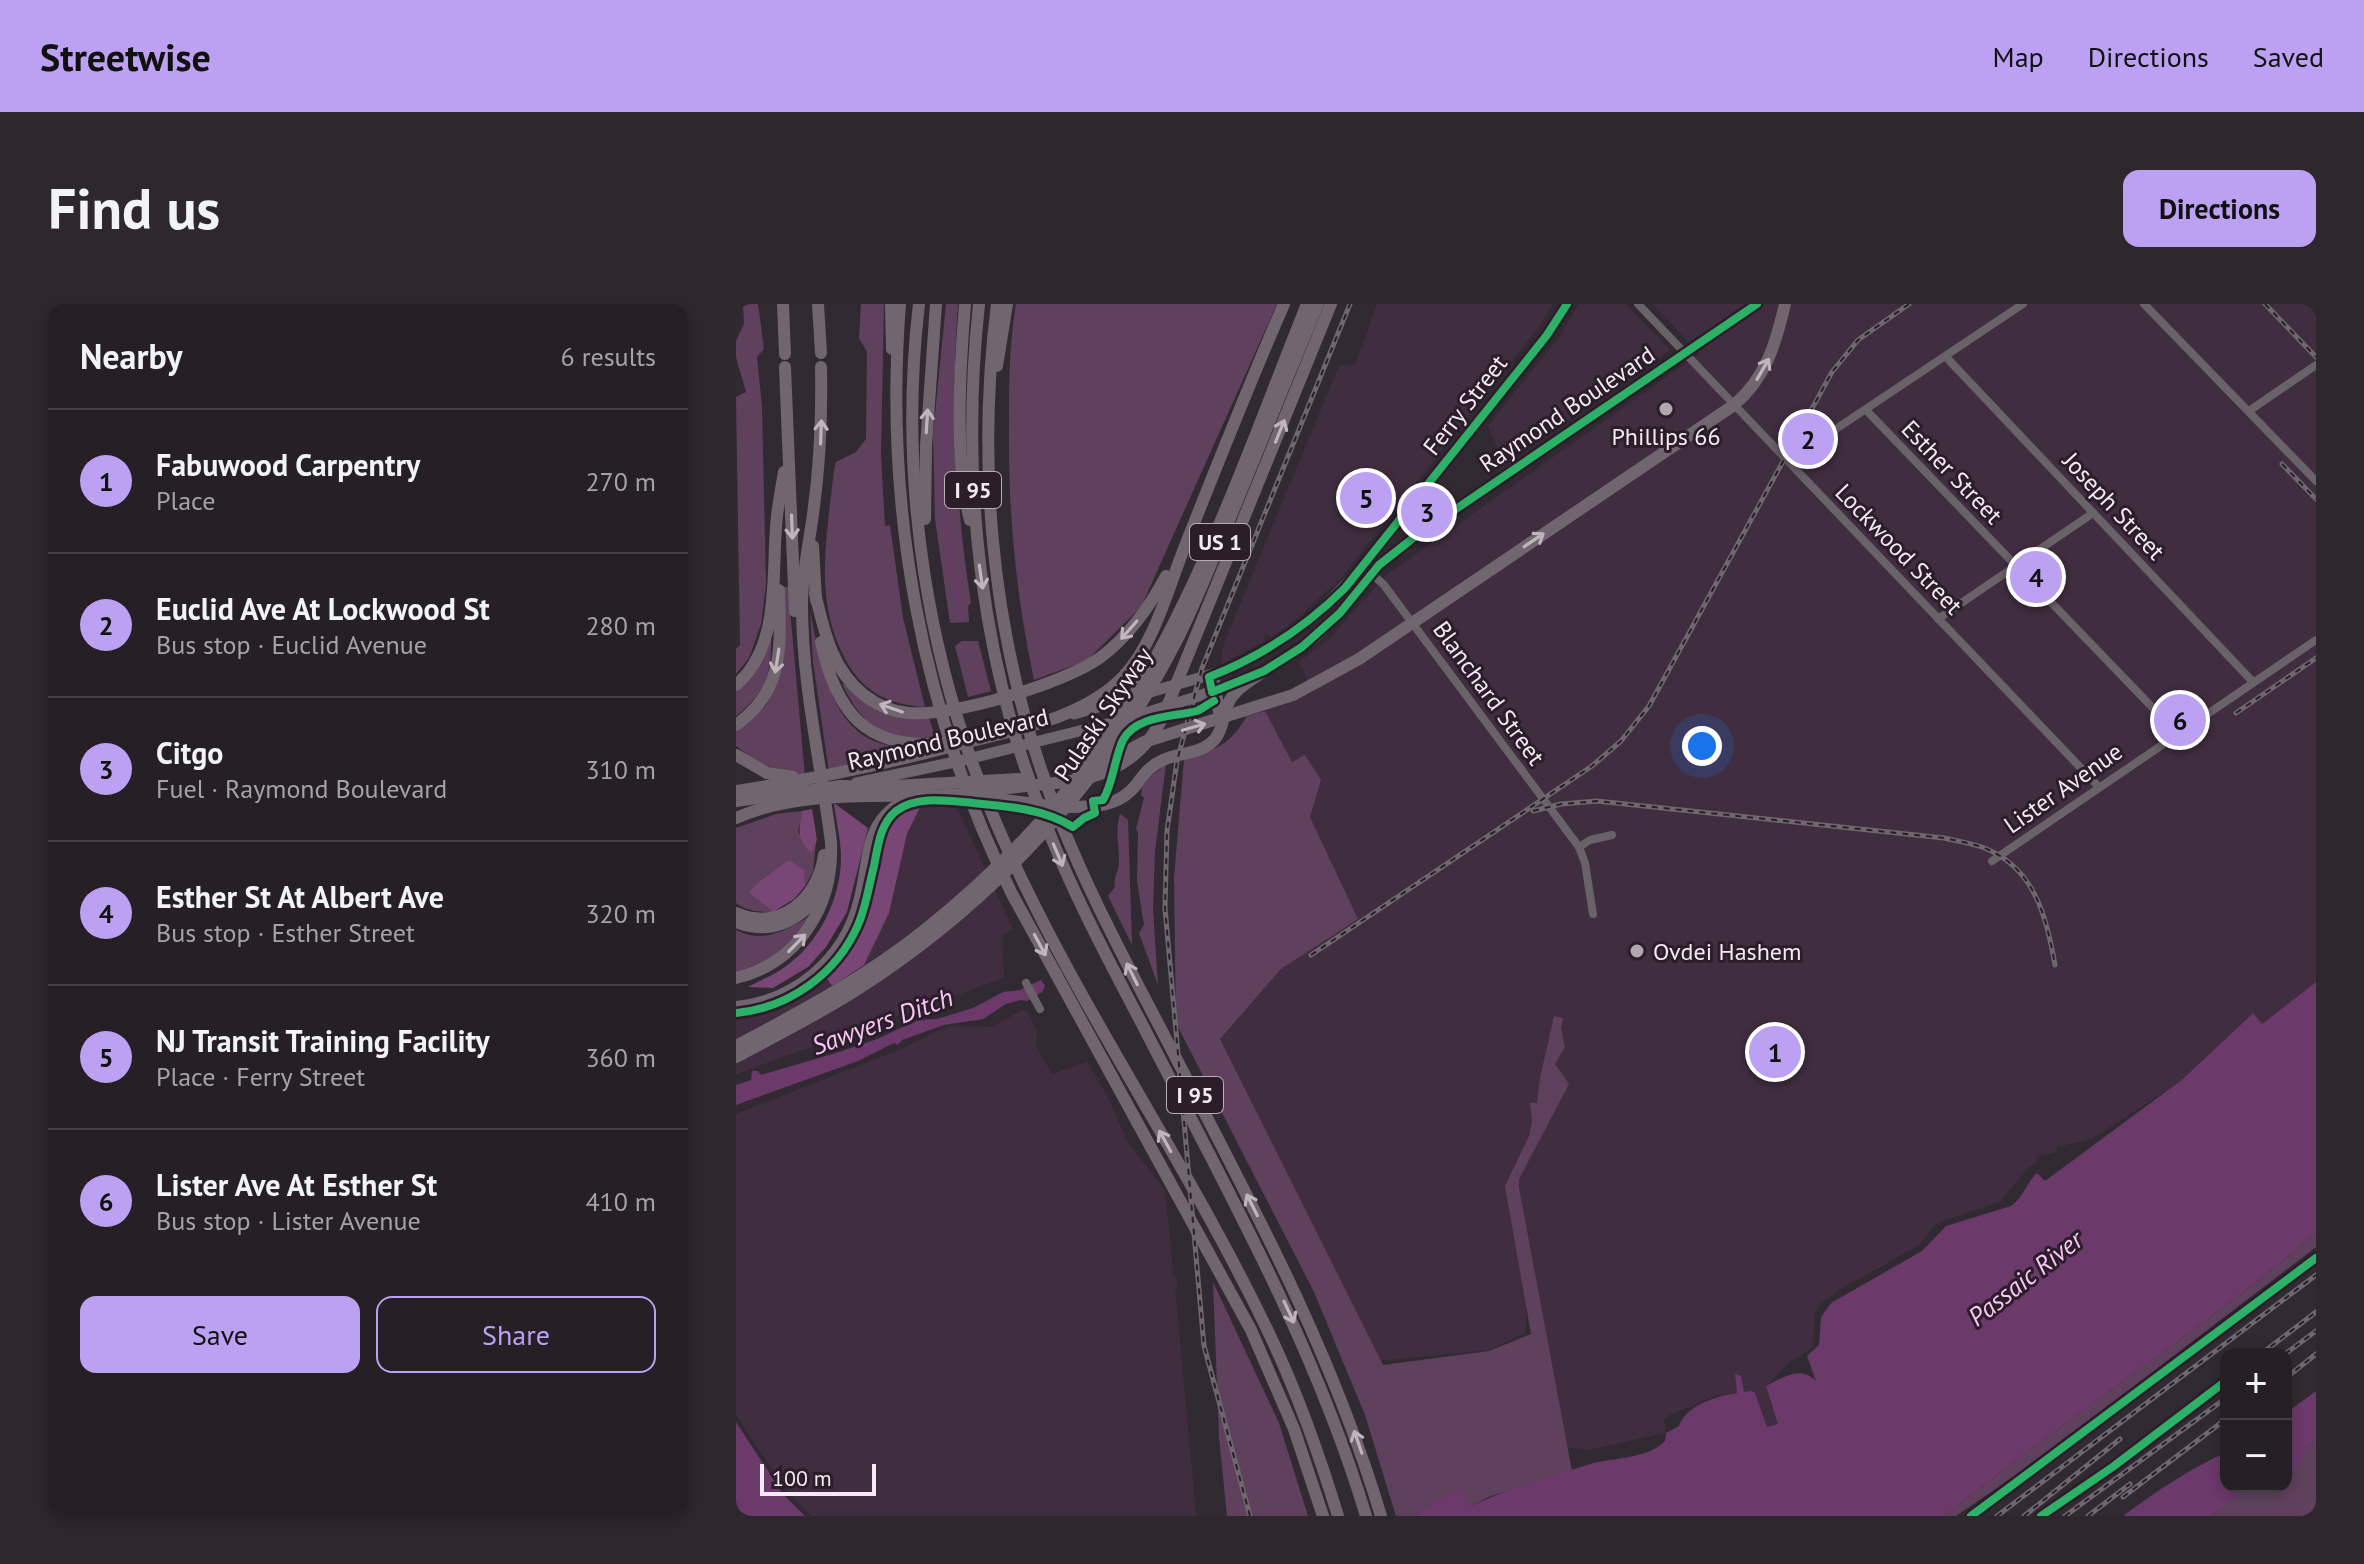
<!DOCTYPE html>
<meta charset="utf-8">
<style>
body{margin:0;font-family:"PT Sans",sans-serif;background:#2e282e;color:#f1f3f6}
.controls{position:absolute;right:24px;bottom:24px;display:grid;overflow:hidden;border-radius:16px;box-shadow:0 4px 12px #0003}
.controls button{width:72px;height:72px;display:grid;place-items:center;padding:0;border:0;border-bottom:2px solid #423e43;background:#262026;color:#f1f3f6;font:40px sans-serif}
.scale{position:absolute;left:24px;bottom:20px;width:116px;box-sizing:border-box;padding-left:8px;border:4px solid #f4eaf3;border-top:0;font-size:22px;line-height:28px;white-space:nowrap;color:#f4eaf3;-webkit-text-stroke:6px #2c1d2b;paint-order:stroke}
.you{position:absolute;left:966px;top:442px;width:28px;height:28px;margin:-20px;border:6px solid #fff;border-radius:50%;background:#1a73e8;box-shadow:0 0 0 12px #1a73e833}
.badge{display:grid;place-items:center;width:52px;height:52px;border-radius:50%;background:#bca0f2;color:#111;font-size:26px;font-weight:700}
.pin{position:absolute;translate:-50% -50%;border:4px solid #fff;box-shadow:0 2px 8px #0006}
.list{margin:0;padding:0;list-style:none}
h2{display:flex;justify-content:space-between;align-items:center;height:104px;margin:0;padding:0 32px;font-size:34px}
h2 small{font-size:26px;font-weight:400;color:#a4a3a7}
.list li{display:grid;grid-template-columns:52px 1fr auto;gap:24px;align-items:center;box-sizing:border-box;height:144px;padding:0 32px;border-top:2px solid #423e43}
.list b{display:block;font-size:30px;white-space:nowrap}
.list p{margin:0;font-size:26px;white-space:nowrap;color:#a4a3a7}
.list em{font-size:26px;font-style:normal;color:#a4a3a7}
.actions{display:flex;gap:16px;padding:24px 32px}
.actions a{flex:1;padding:18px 0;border:2px solid #bca0f2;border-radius:16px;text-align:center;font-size:28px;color:#bca0f2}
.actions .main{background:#bca0f2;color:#111}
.map{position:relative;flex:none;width:1580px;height:1212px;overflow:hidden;border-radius:16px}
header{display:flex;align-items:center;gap:48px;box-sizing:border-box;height:112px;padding:0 40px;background:#bca0f2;color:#111}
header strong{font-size:38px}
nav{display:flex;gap:44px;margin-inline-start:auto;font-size:28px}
.intro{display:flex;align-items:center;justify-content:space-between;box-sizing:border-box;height:192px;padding:0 48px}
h1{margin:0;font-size:56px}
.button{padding:20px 36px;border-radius:16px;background:#bca0f2;color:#111;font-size:28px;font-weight:700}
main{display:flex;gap:48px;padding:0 48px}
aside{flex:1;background:#262026;border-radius:16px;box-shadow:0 4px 12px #0003}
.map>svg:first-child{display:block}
.built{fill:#412d40}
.green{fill:#5f415d}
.forest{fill:#784775}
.water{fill:#6b396a}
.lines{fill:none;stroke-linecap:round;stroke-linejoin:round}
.stream{stroke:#6b396a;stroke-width:2}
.minor{stroke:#696269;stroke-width:8}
.major{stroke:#6e656e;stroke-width:11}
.highway{stroke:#716670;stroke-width:12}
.rail-casing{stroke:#6e686e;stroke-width:5}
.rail{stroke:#2c1d2b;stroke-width:2;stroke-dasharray:6;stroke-linecap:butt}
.cycleway-casing{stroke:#2c1d2b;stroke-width:13}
.cycleway{stroke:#2db169;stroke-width:8}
.oneway{stroke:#c0b5bf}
.poi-dot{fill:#b0a7af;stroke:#2c1d2b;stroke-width:3}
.labels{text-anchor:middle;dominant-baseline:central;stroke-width:6;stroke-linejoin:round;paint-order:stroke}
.shield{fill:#2c1d2b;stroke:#b8acb7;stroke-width:2}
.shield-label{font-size:22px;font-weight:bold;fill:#f4eaf3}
.street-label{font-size:24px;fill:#f4eaf3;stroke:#2c1d2b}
.poi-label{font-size:24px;fill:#f4eaf3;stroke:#2c1d2b}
.water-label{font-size:26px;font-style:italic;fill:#f8c7f4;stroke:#2c1d2b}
</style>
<header>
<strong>Streetwise</strong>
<nav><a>Map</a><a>Directions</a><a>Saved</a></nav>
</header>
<div class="intro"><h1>Find us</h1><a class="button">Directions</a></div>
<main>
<aside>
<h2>Nearby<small>6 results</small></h2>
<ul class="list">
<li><span class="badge">1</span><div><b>Fabuwood Carpentry</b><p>Place</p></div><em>270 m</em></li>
<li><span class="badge">2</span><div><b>Euclid Ave At Lockwood St</b><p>Bus stop · Euclid Avenue</p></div><em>280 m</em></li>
<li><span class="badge">3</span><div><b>Citgo</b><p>Fuel · Raymond Boulevard</p></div><em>310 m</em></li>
<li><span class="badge">4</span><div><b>Esther St At Albert Ave</b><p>Bus stop · Esther Street</p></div><em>320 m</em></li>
<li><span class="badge">5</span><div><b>NJ Transit Training Facility</b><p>Place · Ferry Street</p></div><em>360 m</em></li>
<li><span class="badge">6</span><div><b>Lister Ave At Esther St</b><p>Bus stop · Lister Avenue</p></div><em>410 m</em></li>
</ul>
<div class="actions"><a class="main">Save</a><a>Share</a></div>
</aside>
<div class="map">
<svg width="1580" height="1212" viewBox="0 0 1580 1212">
<rect width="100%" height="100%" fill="#322a32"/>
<g class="built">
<path d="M641,0H817L803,23L605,274L557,318L535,334L531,329L527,332L529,337L486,360V345L507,293L603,62L619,61Z"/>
<path d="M843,0H890L934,46L768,159L752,122L824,32Z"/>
<path d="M917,0H1580V678L1525,720L1516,709L1448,775L1356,835L1321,843V848L1300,852L1301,859L1290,865L1265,897L1201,919L1183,941L1103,986L1085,1000L1079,1009L1077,1043L1053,1059L1030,1082L1043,1120L1031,1124L1019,1089H1008L1005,1073L1001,1089L979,1092L932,1112L928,1116L930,1129L851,1146L831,1143L801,986L790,999V1029L753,1046L643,1057L484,734L545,665L622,615L574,513L556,459L529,407L577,388L563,358L595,333L649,272L963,50Z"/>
<path d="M707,181L718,193L675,224L673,221Z"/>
<path d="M219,500L277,625L266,632L268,674L0,770V712L43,702L90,673L96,682L153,609L171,530L185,501Z"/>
<path d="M286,706L291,707L301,727L300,742L316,770L351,758L374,797L391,837L429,886L438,974H441V981L439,982L460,1210L463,1212H76L49,1185L0,1111V810L160,747L213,722L256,723Z"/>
</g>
<g class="green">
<path d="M7,0H22L28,45L21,53L26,102L30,281L25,320L13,354L0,370V345L4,341L0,93L10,88L0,53V37L8,20Z"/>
<path d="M125,0H148L145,151L149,222L154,221L167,314L189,403C155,401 129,389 112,360C76,298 91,234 98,166L100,158L120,148L130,135L131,48L123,34Z"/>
<path d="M210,0H222C215,100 219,199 235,299L232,302L233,318L214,319L199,215L197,130Z"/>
<path d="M280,0H541L405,303L350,357L298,376C280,292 272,208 273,122C273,79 273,42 280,0Z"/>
<path d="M47,283H52L69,473L24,460L0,442V426L30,401L44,370Z"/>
<path d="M74,305C83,354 95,439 161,442V449L93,468L77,358Z"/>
<path d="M35,332C36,369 30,388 0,412V387L19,368Z"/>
<path d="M226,337H242L255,387L232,393L219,342Z"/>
<path d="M106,380L110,381L131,399L193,414L200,435C147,435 130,427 106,380Z"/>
<path d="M529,407L556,458L569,451L585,476L574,513L622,615L545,665L484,735L647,1061L753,1047L795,1030L769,882L793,832L796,817L794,799H801L804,774L818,712L827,714L825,724L829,743L819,760L833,780L783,875V884L836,1167L752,1193L732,1204L725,1185L685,1205L679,1212H660L629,1111L578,988L440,719L438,574L448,455C480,446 494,441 511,412Z"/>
<path d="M430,460L419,547L417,605L422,681L403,629L408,621L401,577L402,528L400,525L408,494L405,491L406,483L412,475Z"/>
<path d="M66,507L62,528L76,548L80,537L77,568L69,582L67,566L13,589L37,608C23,608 11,607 0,599V524L40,510Z"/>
<path d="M384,510L392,516L396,641L372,592L379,583C377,573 383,567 383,557C383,540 379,526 384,510Z"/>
<path d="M76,611L59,635L38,654L0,669V626C29,641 51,625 76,611Z"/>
<path d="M1580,929V943L1300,1157L1220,1212H1209C1329,1114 1461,1030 1580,929Z"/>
<path d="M477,978L543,1119L572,1212H491L483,1133Z"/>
<path d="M1580,1136V1212H1475L1513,1183L1550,1182V1169L1561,1164L1571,1142Z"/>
</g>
<g class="forest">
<path d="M98,499L132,524L111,608L90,643L72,663L37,684L12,683C24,676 39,671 50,662C83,639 105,594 105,554C105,536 100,517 98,499Z"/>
<path d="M185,501L171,530L153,609L128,661L96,682L90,673C96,655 115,639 123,619C135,589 140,552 148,520L158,512Z"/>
<path d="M76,505L81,536L76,549C60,538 63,523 66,507Z"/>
<path d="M53,556L68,566L69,582L58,595L37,608L13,589L20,580Z"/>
</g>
<g class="water">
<path d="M305,676L309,682L306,688L291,697L285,696L270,700L247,715L208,721L166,736L162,741L158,739L122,757L0,801V781L15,776L16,767H22L25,771L103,748L141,735L182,716L201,715L237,704L267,688L284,686Z"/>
<path d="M1580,678V929C1461,1030 1329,1114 1209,1212H679L685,1205L725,1184L733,1203C770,1185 812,1174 851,1161C875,1153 911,1156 929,1137L930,1129L943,1122C950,1101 981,1092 1001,1089L999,1070L1005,1072L1008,1088L1016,1087L1019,1089L1031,1123L1042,1120L1030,1082C1048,1073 1065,1061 1080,1077L1071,1052L1083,1041L1085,1013L1095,999L1186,947L1210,922L1275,902C1288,893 1290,879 1301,869L1309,877L1447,775L1517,709L1526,720Z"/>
<path d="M1580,1087V1136L1571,1142L1561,1165L1550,1169V1109Z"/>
<path d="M0,1118L47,1190L69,1212H0Z"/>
<path d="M1490,1148V1182H1515L1475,1212H1387C1420,1187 1453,1166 1490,1148Z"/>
</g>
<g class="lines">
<path class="stream" d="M208,78L211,222L225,316"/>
<g class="minor">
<path d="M902,0L1363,483"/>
<path d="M1408,0L1580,177"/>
<path d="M1210,53L1517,378"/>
<path d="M1130,106L1441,429"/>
<path d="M1513,107L1580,61"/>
<path d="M1052,157L1287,0"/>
<path d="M634,268L648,281L843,543L849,559L857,610"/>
<path d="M1202,315L1357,209"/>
<path d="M843,543L854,536L876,531"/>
<path d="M1256,557L1580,336"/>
<path d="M290,679L304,705"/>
</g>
<g class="major">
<path d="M338,410L487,367L522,350L577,314L627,263L811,31L831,0"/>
<path d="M120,479L228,456L391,415L466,391L528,367L555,351L580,332L604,309L643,261L676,235L1021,0"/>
</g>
<g class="highway">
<path d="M47,0L49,50"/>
<path d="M82,0L85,49"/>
<path d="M155,0L156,45"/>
<path d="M164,0C148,204 185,407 276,590L515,1026L558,1125L587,1212"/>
<path d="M183,0C162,177 191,363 263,526C341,704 456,864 538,1040C564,1096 584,1153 602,1212"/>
<path d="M229,0C224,63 218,155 234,216"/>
<path d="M243,0C224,177 244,358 311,523C338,592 373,657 407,722C489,882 578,1039 630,1212"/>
<path d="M261,0C241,156 255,319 306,468C337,559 382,643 426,727C509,888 593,1038 645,1212"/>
<path d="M261,62L271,0"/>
<path d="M49,63L59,307"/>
<path d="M189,215L190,142L200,0"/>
<path d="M77,242L80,296"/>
<path d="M79,289C88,327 96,366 128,391C141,401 157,408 173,409C217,413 330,379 365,353C393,332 414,302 430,272"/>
<path d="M85,338C100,409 131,447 209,439"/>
<path d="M477,371L484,414"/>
<path d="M0,381C44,343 36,275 40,223C41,205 45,186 48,168"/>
<path d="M0,421C50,385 44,341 43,286"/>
<path d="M0,451L31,469L57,473"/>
<path d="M367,460L408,438L557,391L623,355L998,101C1030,74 1040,39 1049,0"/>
<path d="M0,487C78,475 155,459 232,438C284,425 348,413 387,373C419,339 432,284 449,242C481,161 513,80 548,0"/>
<path d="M246,493L307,501"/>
<path d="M0,497L104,482L141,483L283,475"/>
<path d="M325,503C353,503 381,505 400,481C408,470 415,461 427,456C444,448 465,451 479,435C487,426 487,411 492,400C498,385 516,376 528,367"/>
<path d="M0,514C65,485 142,494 211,491C238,490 264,485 290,482C318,479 348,478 374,466C400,454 417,436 428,410L595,0"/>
<path d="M0,609C44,628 82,595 88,551"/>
<path d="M0,618C36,632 65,616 86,587"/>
<path d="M0,674C63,659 98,601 95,538C85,460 66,380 66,301C66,270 73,241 77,210C84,161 86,112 85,63"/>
<path d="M0,703C59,697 108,656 123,598C135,554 126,515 175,494"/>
<path d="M0,742C66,707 132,672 190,625C265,565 333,493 385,412C466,286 515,139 571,0"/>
<path d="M0,753C41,731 83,710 122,685C257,598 368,479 441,336C463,292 480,247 499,202C526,135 554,67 582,0"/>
</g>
<g class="rail-casing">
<g id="rail">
<path d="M1529,0L1580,53"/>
<path d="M1546,160L1580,195"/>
<path d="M1500,409L1580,354"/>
<path d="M797,507L825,500L861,497L1208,534C1221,537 1234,539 1246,543C1299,563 1310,612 1319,661"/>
<path d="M575,651L856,462L885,437L913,402L1096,68L1122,36L1173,0"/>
<path d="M1525,1050L1580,1008"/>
<path d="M1549,1050L1580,1027"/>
<path d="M1550,1074L1580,1050"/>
<path d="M1387,1193L1490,1115"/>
<path d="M514,1212L468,1042L429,604L431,527L441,457L466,364L614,0"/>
<path d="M1235,1212L1580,954"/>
<path d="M1261,1212L1580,971"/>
<path d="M1288,1212L1384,1135"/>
<path d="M1305,1212L1378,1162L1490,1077"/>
<path d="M1329,1212L1490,1094"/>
<path d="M1352,1212L1394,1180"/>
</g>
</g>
<use href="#rail" class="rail"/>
<g class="cycleway-casing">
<g id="cycleway">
<path d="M831,0L811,31L609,284C570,323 524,353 473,373L476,388L528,367L566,343L604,309L643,261L676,235L1021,0"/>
<path d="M0,709C54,704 101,669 122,621C130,603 133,581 138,562C142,542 144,520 160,507C181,491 213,497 237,499C271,502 308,505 337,523L348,514L359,509L357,497L367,496C378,477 378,455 387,436C400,411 438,413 461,407C466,405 472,400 478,397"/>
<path d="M1235,1212L1580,954"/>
<path d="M1305,1212L1378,1162L1490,1077"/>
</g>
</g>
<use href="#cycleway" class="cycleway"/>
</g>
<defs><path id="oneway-shaft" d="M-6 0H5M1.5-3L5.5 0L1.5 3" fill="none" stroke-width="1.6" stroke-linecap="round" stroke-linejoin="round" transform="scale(2)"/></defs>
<g class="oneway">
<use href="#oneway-shaft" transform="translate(1027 65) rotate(-60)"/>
<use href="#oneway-shaft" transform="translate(191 117) rotate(-86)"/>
<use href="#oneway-shaft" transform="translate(544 127) rotate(-68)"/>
<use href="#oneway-shaft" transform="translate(85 128) rotate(-88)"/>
<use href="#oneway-shaft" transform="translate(56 223) rotate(88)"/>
<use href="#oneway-shaft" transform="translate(798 236) rotate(-34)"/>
<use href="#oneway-shaft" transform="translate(245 273) rotate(82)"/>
<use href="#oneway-shaft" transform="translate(393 326) rotate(131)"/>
<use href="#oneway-shaft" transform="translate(41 357) rotate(99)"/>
<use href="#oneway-shaft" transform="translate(155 404) rotate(-161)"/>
<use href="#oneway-shaft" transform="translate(458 423) rotate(-16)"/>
<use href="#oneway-shaft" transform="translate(322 551) rotate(67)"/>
<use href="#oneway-shaft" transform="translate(61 639) rotate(-46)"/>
<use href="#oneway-shaft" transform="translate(304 641) rotate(62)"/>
<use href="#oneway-shaft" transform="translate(396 670) rotate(-117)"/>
<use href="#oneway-shaft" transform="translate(429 837) rotate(-119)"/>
<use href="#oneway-shaft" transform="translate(516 901) rotate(-117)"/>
<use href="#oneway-shaft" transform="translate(553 1008) rotate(65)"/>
<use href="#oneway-shaft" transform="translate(622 1138) rotate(-109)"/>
</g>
<g class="poi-dot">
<circle cx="930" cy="105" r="8"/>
<circle cx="901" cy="647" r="8"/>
</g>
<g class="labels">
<g class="shield">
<rect x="209" y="168" width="56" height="36" rx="6"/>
<rect x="454" y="220" width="60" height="36" rx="6"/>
<rect x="431" y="773" width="56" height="36" rx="6"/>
</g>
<g class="shield-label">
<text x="237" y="186">I 95</text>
<text x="484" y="238">US 1</text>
<text x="459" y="791">I 95</text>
</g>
<g class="street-label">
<text transform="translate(729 101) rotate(-52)">Ferry Street</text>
<text transform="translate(831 105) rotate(-34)">Raymond Boulevard</text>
<text transform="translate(1216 168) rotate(46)">Esther Street</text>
<text transform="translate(1378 202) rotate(47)">Joseph Street</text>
<text transform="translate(1163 245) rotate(46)">Lockwood Street</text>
<text transform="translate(753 389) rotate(54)">Blanchard Street</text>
<text transform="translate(367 410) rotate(-56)">Pulaski Skyway</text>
<text transform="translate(212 435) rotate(-13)">Raymond Boulevard</text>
<text transform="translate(1327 484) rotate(-35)">Lister Avenue</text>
</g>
<g class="poi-label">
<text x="930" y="132">Phillips 66</text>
<text x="917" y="647" text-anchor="start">Ovdei Hashem</text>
</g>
<g class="water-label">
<text transform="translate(146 717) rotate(-20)">Sawyers Ditch</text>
<text transform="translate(1289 974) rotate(-38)">Passaic River</text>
</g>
</g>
</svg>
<div class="controls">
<button>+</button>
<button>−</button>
</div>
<div class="scale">100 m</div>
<div class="you"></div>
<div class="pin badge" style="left:1039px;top:748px">1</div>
<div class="pin badge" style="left:1072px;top:135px">2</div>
<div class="pin badge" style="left:691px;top:208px">3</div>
<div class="pin badge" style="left:1300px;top:273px">4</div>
<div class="pin badge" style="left:630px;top:194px">5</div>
<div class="pin badge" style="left:1444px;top:416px">6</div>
</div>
</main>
